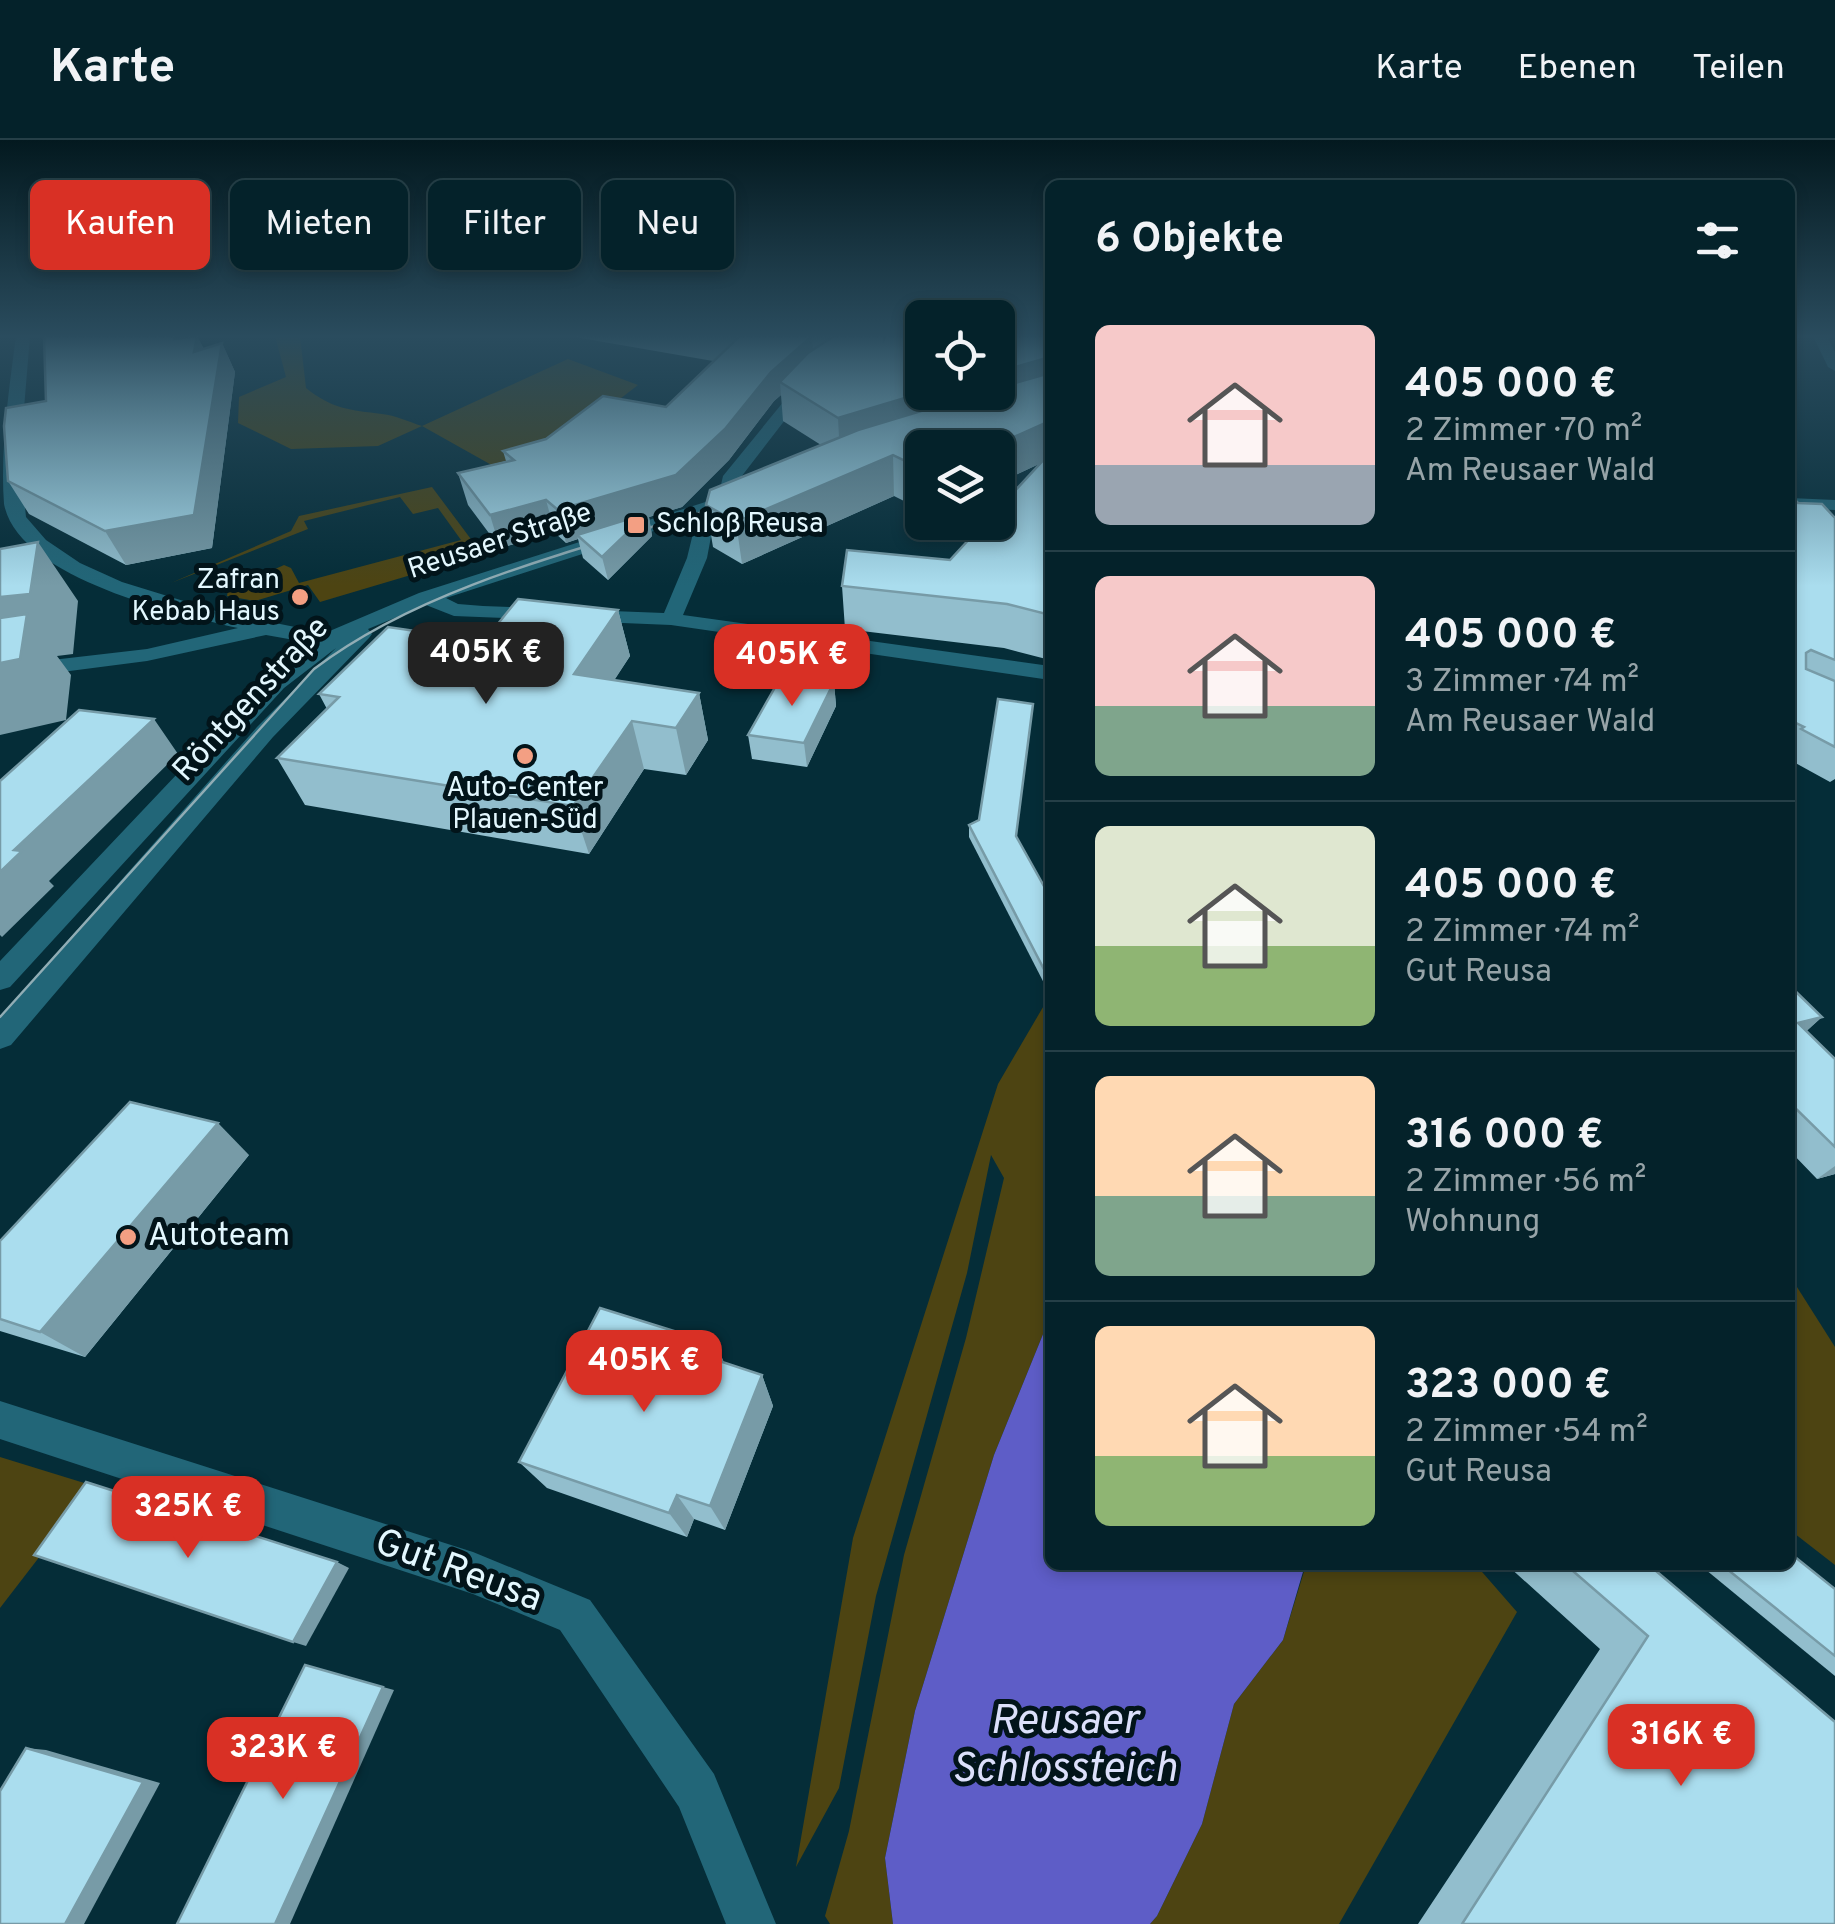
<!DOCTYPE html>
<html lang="de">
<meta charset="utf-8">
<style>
:root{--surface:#04222a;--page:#122f36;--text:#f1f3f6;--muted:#97a4a8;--line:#253f47;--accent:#d93025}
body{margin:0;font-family:Overpass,sans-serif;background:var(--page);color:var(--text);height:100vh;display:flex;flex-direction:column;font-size:38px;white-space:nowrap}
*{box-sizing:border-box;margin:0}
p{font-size:32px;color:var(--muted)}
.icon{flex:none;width:55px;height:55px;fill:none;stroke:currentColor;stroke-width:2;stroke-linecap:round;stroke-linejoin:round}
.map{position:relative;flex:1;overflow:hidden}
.panel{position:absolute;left:1045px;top:40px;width:750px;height:1390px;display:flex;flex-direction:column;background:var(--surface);border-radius:15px;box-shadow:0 5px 15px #0003,0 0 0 2px var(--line)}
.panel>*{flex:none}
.guide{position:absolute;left:30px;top:40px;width:865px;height:90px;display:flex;gap:20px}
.fabs{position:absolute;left:905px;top:160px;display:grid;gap:20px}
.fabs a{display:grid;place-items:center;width:110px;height:110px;border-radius:15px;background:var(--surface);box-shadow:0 5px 15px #0003,0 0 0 2px var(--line);font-size:50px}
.price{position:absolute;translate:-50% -85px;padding:0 22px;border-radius:20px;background:var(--accent);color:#fff;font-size:32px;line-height:65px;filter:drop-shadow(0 2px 5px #0008)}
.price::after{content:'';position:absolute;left:50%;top:60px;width:30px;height:22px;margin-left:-15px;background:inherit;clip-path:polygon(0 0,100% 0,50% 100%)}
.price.active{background:#222;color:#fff}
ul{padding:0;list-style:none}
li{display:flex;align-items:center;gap:30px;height:250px;padding:0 50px}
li+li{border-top:2px solid var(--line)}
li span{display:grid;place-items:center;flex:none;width:280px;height:200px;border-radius:15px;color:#555}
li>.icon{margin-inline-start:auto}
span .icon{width:120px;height:120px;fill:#fffc;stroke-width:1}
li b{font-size:42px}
h2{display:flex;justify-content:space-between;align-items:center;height:120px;padding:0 50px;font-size:42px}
.pill{padding:0 35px;border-radius:15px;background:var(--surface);box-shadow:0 5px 15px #0003,0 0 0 2px var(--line);font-size:35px;line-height:90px}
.pill.active{background:var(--accent);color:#fff}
header{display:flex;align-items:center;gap:60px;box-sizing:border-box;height:140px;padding:0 50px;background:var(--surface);border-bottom:2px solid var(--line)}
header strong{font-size:48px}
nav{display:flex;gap:55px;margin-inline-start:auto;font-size:35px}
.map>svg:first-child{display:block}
.green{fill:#4d4412}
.water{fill:#5e5dc7}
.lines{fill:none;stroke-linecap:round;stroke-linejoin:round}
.minor{fill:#226678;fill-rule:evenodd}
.tram{stroke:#91adb5;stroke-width:2.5}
.wall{fill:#92becd}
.shaded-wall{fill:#779ba7}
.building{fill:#ade;stroke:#779ba7;stroke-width:2.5}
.poi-dot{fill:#f39f83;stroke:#02141a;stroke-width:4}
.labels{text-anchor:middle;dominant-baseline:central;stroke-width:10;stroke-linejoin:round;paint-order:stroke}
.far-poi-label{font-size:28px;fill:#e3f7fe;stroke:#02141a;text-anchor:start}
.far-street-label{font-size:28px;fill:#e3f7fe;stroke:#02141a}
.street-label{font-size:32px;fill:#e3f7fe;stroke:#02141a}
.poi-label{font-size:32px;fill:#e3f7fe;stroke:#02141a;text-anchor:start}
.near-street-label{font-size:38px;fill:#e3f7fe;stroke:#02141a}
.near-water-label{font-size:42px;font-style:italic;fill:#dce0fb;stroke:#02141a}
</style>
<header>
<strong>Karte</strong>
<nav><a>Karte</a><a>Ebenen</a><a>Teilen</a></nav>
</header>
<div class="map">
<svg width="1835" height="1784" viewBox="0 0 1835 1784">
<rect width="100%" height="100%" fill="#052d38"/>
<g class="green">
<path d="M275,196H300L306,248C332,269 350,270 382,274C395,275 409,282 422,286L568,219L638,245L559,306L504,332L422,286L378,306L291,309L238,283L239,257L286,237Z"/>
<polygon points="432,347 485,418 462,424 458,421 320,462 308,445 255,461 227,456 228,450 284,425 291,428 299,443 461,400 438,368 413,374 400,357 304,381 308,389 171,443 291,391 299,376"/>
<polygon points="1046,862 1050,867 1050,1177 994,1315 915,1571 885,1718 893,1784 830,1784 825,1776 849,1691 904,1415 966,1198 1004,1038 991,1015 967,1133 876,1456 839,1648 796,1727 853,1398 998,944"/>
<polygon points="1790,1136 1835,1207 1835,1425 1790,1390"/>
<polygon points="0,1317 94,1346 0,1468"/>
<polygon points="1306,1425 1476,1425 1517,1472 1339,1784 1150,1784 1157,1776 1202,1684 1234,1564 1283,1500"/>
</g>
<polygon class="water" points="1050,1177 1050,1425 1305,1425 1283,1500 1234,1564 1202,1684 1157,1776 1150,1784 893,1784 885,1718 915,1571 994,1315"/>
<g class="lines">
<g class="minor">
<path d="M16,196H30L20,317L26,377L46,400L80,423L122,442L216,471L325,493L419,453L718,358L723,336L802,239H812V245L738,341L736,353L752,351V359L716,370L707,418L683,475L1050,526V540L671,485L454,476L426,465L368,489L372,494L369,498L273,597L11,905L0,909V877L257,587L336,508L284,548L10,847L0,850V821L268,538L311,503L266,495L147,521L0,540V526L147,509L238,488C176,474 18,438 4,364C0,311 9,249 16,196ZM697,377L687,418L664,473L483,466L458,464L446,458Z"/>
<polygon points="1813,196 1827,196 1835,212 1835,231 1828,227"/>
<polygon points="1790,358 1835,360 1835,370 1790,368"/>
<polygon points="0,1261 473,1412 590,1460 714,1634 776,1784 726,1784 679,1667 560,1490 473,1454 0,1299"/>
</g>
<path class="tram" d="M0,877L314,529C430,441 596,406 735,362"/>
</g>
<g class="wall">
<polygon points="197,196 204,209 222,203 235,232 212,408 126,425 29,374 8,341 46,261 181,198"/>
<polygon points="569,196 884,196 884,199 1050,196 1050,520 1004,508 845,489 842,446 950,420 1039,324 998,343 998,308 922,308 922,370 894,356 742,424 713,407 706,365 821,305 783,281 781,255 774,261 729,320 682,367 649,377 652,396 608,440 583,418 578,399 566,403 555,393 500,408 468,365 458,333 506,321 503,311 666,267 713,221"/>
<polygon points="1790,355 1798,363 1835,378 1835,639 1830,642 1790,620"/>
<polygon points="618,470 630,516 614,540 699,553 708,600 686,635 644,629 589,714 305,665 277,618 327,569 319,554 484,501"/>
<polygon points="834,542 836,566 807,627 752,619 748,595"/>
<polygon points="969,685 1017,697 1050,757 1050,848 1047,849 969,697"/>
<polygon points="1790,846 1822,877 1806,891 1835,919 1835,1034 1817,1039 1790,1011"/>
<polygon points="249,1015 85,1217 0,1191 0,1101"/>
<polygon points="716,1204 724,1223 762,1235 773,1266 725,1390 694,1379 687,1397 547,1348 519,1322"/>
<polygon points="1507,1425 1649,1425 1835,1784 1418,1784 1600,1509"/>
<polygon points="1700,1425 1790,1425 1835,1449 1835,1536"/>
</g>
<g class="shaded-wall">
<polygon points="197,196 211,225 194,212"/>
<polygon points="812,196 814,225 780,242 781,255 774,261 729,320 682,367 649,377 652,396 608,440 602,417 577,395 578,399 566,403 558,370 771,232"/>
<polygon points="222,203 235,232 212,408 126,425 105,391"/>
<polygon points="1050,217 1050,254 840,317 838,278 925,252 998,252 998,232"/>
<polygon points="1050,281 1050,319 998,343 998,308 989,308"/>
<polygon points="893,315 894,356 742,424 736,382"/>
<polygon points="546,360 555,393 500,408 490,375"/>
<polygon points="38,402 78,461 73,514 57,516 71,535 66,580 0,595 0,457"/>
<polygon points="618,470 630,516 588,581 574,534"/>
<polygon points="834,542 836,566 807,627 804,603"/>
<polygon points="699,553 708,600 686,635 676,588"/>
<polygon points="154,579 178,614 49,741 54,746 2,797 0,795 0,732 14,710"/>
<polygon points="632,581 644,629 589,714 573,666"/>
<polygon points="1822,877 1797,900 1798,883"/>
<polygon points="218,983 249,1015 85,1217 40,1192"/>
<polygon points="1835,1026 1835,1034 1817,1039"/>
<polygon points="716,1204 730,1236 710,1218"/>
<polygon points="762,1235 773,1266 725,1390 710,1366"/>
<polygon points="677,1355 694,1379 687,1397 669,1373"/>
<polygon points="337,1422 349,1428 306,1506 293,1502"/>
<polygon points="383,1547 394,1550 290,1784 275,1784"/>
<polygon points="26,1608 46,1610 160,1643 84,1784 65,1784"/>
</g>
<g class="building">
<polygon points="44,196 174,196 174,199 197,196 194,212 222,203 194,375 105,391 8,341 4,286 6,268 46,261"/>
<polygon points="731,196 812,196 771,232 725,289 676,335 558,370 546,360 490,375 458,333 514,320 503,311 546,299 603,256 666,267 739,197"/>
<polygon points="834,196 884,196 884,199 886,196 922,196 922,252 925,252 838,278 780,242 808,213"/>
<polygon points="998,196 1050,196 1050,217 998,232"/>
<polygon points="1050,233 1050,281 989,308 922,308 922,329 893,315 736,382 706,365 710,350 858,290 984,252 998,252 998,248"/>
<polygon points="1050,313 1050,475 1007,464 842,446 847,410 950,420 985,382 998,382 998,369"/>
<polygon points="1790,355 1798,363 1822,364 1835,378 1835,520 1811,510 1806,513 1806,529 1835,541 1835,607 1801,589 1804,587 1790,580 1793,578 1790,576"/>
<polygon points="648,373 602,417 577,395"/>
<polygon points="38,402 30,454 0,457 0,409"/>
<polygon points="518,459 618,470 574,534 699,553 676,588 632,581 573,666 277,618 339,557 319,554 388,487 484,501"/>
<polygon points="27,474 20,519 0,523 0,478"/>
<polygon points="782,535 834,542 804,603 748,595"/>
<polygon points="998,559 1033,564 1016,696 1050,757 1050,837 1048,837 969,685 979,680"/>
<polygon points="79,570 154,579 14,710 22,711 0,732 0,641"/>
<polygon points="1790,846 1822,877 1798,883 1835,919 1835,1007 1790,963"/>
<polygon points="130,962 218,983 40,1192 0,1179 0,1101"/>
<polygon points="600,1168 716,1204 710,1218 762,1235 710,1366 677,1355 669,1373 519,1322"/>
<polygon points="86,1342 337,1422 293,1502 34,1415"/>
<polygon points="1790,1413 1835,1449 1835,1516 1722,1425 1790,1425"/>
<polygon points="1566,1425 1649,1425 1835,1582 1835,1784 1462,1784 1648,1496"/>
<polygon points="305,1525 383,1547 275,1784 177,1784"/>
<polygon points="26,1608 143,1642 65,1784 0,1784 0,1651"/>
</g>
<linearGradient id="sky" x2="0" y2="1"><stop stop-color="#03191f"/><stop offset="0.44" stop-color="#2a4c5e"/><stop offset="1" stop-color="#2a4c5e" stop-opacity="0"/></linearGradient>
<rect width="1835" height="446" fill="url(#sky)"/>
<g class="poi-dot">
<rect x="626" y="375" width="20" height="20" rx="5"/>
<circle cx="300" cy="457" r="10"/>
<circle cx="525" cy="616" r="10"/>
<circle cx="128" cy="1097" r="10"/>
</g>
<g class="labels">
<g class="far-poi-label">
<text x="656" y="385">Schloß Reusa</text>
<text x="280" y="441" text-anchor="end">Zafran<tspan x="280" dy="32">Kebab Haus</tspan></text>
<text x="525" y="649" text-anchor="middle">Auto-Center<tspan x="525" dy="32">Plauen-Süd</tspan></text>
</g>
<g class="far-street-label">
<text transform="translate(500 402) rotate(-18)">Reusaer Straße</text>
</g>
<g class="street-label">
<text transform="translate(252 560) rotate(-47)">Röntgenstraße</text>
</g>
<g class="poi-label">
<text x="148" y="1097">Autoteam</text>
</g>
<g class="near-street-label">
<text transform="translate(458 1432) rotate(20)">Gut Reusa</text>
</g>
<g class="near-water-label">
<text x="1064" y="1582">Reusaer<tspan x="1064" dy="48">Schlossteich</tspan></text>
</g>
</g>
</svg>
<div class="fabs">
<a><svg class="icon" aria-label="locate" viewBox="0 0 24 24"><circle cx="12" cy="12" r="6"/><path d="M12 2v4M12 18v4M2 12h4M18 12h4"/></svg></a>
<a><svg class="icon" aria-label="layers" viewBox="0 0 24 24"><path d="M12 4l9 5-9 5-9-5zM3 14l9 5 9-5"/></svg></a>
</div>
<b class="price active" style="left:486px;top:567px">405K €</b>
<b class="price" style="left:792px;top:569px">405K €</b>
<b class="price" style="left:644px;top:1275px">405K €</b>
<b class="price" style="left:188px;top:1421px">325K €</b>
<b class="price" style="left:1681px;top:1649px">316K €</b>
<b class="price" style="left:283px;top:1662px">323K €</b>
<div class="guide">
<a class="pill active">Kaufen</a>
<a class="pill">Mieten</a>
<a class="pill">Filter</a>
<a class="pill">Neu</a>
</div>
<section class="panel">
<h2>6 Objekte<svg class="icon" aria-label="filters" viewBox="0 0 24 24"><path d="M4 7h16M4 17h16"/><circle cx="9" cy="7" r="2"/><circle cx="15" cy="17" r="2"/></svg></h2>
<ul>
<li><span style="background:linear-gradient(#f6c9c9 70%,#9aa5b1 0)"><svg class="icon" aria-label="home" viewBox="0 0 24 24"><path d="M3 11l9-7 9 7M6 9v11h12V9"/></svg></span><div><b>405 000 €</b><p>2 Zimmer · 70 m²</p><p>Am Reusaer Wald</p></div></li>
<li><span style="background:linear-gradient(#f6c9c9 65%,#7fa58c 0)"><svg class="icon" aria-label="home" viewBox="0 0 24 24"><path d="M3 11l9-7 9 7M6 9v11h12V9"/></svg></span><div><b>405 000 €</b><p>3 Zimmer · 74 m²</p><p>Am Reusaer Wald</p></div></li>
<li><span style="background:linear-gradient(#dfe7d0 60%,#8fb573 0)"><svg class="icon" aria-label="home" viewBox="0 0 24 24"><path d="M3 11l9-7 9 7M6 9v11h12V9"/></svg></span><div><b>405 000 €</b><p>2 Zimmer · 74 m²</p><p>Gut Reusa</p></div></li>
<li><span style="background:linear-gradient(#ffd9b3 60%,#7fa58c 0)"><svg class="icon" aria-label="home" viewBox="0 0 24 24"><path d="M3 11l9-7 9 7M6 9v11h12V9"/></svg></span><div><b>316 000 €</b><p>2 Zimmer · 56 m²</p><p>Wohnung</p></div></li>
<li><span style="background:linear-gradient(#ffd9b3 65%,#8fb573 0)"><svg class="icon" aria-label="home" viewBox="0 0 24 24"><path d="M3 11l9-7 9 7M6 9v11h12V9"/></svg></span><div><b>323 000 €</b><p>2 Zimmer · 54 m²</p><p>Gut Reusa</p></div></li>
</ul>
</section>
</div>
